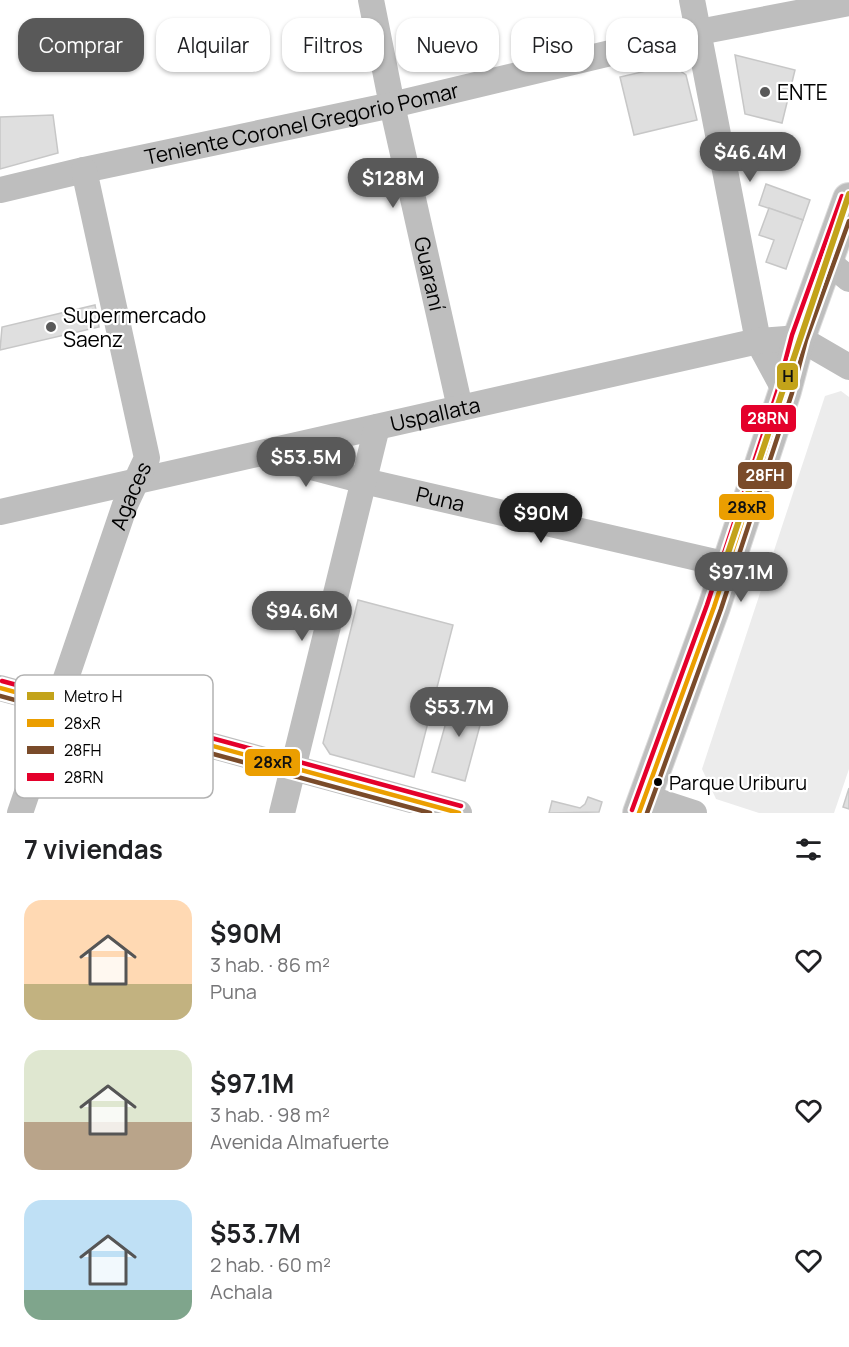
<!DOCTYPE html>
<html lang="es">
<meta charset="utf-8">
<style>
:root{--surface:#fff;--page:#f6f6f6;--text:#202124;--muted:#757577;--accent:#595959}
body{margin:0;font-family:Manrope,sans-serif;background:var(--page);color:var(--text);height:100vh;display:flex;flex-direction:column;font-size:22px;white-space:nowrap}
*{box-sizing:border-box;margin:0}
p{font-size:20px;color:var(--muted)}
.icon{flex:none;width:33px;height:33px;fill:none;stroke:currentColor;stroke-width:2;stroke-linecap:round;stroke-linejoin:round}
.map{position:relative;height:813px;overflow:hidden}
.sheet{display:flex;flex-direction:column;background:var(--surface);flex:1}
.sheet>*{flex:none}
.guide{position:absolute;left:18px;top:18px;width:813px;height:54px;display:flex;gap:12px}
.price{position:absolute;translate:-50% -51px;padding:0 14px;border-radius:21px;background:var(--accent);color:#fff;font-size:20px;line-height:39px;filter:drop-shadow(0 2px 3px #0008)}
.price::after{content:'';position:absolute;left:50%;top:36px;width:18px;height:14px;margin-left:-9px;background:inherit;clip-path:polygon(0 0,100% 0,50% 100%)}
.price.current{background:#222;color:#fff}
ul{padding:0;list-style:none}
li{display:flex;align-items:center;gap:18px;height:150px;padding:0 24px}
li span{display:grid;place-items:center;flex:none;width:168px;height:120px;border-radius:18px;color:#555}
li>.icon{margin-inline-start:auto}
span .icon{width:72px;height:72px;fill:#fffc;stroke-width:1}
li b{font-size:26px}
h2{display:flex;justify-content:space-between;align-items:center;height:72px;padding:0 24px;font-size:26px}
.chip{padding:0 21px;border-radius:18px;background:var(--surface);box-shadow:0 2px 4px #0004;font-size:21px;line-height:54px}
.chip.current{background:var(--accent);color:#fff}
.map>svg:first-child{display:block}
.green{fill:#ececec}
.building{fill:#dfdfdf;stroke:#c7c7c7;stroke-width:1.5}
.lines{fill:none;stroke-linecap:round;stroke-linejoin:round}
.major-casing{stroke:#dbdbdb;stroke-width:34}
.minor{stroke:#bebebe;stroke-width:26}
.major{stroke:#bebebe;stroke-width:32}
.bus-1-casing{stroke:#fff;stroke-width:9}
.bus-2-casing{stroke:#fff;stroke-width:9}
.bus-3-casing{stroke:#fff;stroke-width:9}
.bus-1{stroke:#eb9e00;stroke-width:4.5}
.bus-2{stroke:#7a4b2a;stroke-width:4.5}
.bus-3{stroke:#e4002b;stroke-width:4.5}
.metro-1-casing{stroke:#fff;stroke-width:10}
.metro-1{stroke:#c3a31a;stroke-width:6}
.poi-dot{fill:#595959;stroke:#fff;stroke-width:2}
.bus-dot{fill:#000;stroke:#fff;stroke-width:2}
.labels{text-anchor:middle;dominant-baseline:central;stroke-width:4.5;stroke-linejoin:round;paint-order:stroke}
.bus-label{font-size:20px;fill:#000;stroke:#fff;text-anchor:start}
.poi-label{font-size:21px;fill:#000;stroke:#fff;text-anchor:start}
.street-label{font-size:21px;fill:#000;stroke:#fff}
.key{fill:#fff;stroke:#b2b2b2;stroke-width:1.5}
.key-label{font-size:16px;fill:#000}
.line-badge{stroke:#fff;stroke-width:2}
.badge-label{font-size:16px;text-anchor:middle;font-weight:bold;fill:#fff}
.pale-badge-label{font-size:16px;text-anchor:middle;font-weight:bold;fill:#111}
</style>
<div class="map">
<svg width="849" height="813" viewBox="0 0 849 813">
<rect width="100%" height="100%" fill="#fff"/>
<g class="green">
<polygon points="841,391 849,397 849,769 834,813 759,813 716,799 702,769 825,396"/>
<path d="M346,446H353C358,454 358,459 352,466L324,459L322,456Z"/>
</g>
<g class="building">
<polygon points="735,55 795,70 782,123 745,114"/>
<polygon points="672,65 686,75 697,120 634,135 620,77"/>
<polygon points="53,115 58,153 0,169 0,117"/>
<polygon points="766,184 810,200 803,220 759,205"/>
<polygon points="769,208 803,220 786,269 766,262 774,240 759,235"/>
<polygon points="95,305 99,327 0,350 2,327"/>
<polygon points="358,600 453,625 414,777 330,754 323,743"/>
<polygon points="454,694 486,703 465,781 432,772"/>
<polygon points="849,788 849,809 843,807"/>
<polygon points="588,797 602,802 599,812 549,813 552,801 580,808 585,804"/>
</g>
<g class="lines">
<defs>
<polyline id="major" points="639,813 714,607 785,391 799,338 849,199"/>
</defs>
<use href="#major" class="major-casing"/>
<g class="minor">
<path id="s1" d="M371,0L392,105L460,408"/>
<polyline points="692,0 758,341 785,391"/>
<path id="s2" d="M0,190L84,170L392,105L699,32L849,3"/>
<polyline points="827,261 849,279"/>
<path id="s3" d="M262,454L364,481L728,565"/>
<path id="s4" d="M0,512L758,341L799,338L849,367"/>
<polyline points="0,688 459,813"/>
<polyline points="645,797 694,813"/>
<path id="s5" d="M20,813L125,505L147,458L84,170"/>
<polyline points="282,813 377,427"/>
</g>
<use href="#major" class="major"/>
<defs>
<g id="bus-1">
<polyline points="0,688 459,813"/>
<polyline points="639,813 714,607 785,391 799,338 849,199"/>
</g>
<g id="bus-2">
<polyline points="0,696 430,813"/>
<polyline points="647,813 721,609 792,393 806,340 849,221"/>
</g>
<g id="bus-3">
<polyline points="2,681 461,806"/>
<polyline points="632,810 707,605 778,389 792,335 842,196"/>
</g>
</defs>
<use href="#bus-1" class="bus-1-casing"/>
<use href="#bus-2" class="bus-2-casing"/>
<use href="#bus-3" class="bus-3-casing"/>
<use href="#bus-1" class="bus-1"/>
<use href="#bus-2" class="bus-2"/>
<use href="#bus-3" class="bus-3"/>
<defs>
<polyline id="metro-1" points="726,559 849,194"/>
</defs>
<use href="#metro-1" class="metro-1-casing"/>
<use href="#metro-1" class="metro-1"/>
</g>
<g class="poi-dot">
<circle cx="765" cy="92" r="6"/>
<circle cx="51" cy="327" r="6"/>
</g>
<circle class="bus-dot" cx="658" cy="782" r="5"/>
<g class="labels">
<g class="bus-label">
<text x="669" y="782">Parque Uriburu</text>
</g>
<g class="poi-label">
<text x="777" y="92">ENTE</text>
<text x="63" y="315">Supermercado<tspan x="63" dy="24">Saenz</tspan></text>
</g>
<g class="street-label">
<text stroke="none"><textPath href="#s2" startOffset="309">Teniente Coronel Gregorio Pomar</textPath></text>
<text stroke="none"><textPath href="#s1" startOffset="280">Guaraní</textPath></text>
<text stroke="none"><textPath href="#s4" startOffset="446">Uspallata</textPath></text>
<text stroke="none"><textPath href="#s5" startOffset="336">Agaces</textPath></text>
<text stroke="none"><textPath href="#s3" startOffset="184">Puna</textPath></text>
</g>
</g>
<rect x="15" y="675" width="198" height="123" rx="9" class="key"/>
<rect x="27" y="692" width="27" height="8" fill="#c3a31a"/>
<rect x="27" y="719" width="27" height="8" fill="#eb9e00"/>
<rect x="27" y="746" width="27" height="8" fill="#7a4b2a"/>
<rect x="27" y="773" width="27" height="8" fill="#e4002b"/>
<g class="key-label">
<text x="64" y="702">Metro H</text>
<text x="64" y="729">28xR</text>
<text x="64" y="756">28FH</text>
<text x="64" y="783">28RN</text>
</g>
<g class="line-badge">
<rect x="776" y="362" width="23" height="29" rx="6" fill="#c3a31a"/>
<rect x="740" y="404" width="57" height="29" rx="6" fill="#e4002b"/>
<rect x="737" y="461" width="56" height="29" rx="6" fill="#7a4b2a"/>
<rect x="718" y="493" width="57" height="28" rx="6" fill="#eb9e00"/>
<rect x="244" y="748" width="57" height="29" rx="6" fill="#eb9e00"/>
</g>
<g class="badge-label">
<text x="768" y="424">28RN</text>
<text x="765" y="481">28FH</text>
</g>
<g class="pale-badge-label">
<text x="788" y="382">H</text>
<text x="747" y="513">28xR</text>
<text x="273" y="768">28xR</text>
</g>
</svg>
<b class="price" style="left:750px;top:183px">$46.4M</b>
<b class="price" style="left:393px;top:209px">$128M</b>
<b class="price" style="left:306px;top:488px">$53.5M</b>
<b class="price current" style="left:541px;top:544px">$90M</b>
<b class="price" style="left:741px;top:603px">$97.1M</b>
<b class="price" style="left:302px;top:642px">$94.6M</b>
<b class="price" style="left:459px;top:738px">$53.7M</b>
<div class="guide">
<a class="chip current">Comprar</a>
<a class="chip">Alquilar</a>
<a class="chip">Filtros</a>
<a class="chip">Nuevo</a>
<a class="chip">Piso</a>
<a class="chip">Casa</a>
</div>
</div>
<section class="sheet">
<h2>7 viviendas<svg class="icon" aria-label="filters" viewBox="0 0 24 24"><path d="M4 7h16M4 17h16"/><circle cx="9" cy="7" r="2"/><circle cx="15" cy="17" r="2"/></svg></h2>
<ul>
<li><span style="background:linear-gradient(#ffd9b3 70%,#c2b280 0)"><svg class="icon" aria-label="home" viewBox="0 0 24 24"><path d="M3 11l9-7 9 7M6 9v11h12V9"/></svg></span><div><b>$90M</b><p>3 hab. · 86 m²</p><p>Puna</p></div><svg class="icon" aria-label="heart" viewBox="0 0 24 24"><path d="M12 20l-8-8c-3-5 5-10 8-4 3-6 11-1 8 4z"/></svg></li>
<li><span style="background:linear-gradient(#dfe7d0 60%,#b9a48a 0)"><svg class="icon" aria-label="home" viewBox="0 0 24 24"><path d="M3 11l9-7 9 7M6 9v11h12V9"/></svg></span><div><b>$97.1M</b><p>3 hab. · 98 m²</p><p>Avenida Almafuerte</p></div><svg class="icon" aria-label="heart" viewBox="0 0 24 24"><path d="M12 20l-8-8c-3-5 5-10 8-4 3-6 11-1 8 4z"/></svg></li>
<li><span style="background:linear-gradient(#bfe0f5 75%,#7fa58c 0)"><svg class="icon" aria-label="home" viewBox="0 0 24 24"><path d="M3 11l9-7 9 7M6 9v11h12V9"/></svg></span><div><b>$53.7M</b><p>2 hab. · 60 m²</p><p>Achala</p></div><svg class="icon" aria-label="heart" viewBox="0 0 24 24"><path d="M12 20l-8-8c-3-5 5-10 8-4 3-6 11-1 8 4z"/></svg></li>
</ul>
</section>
